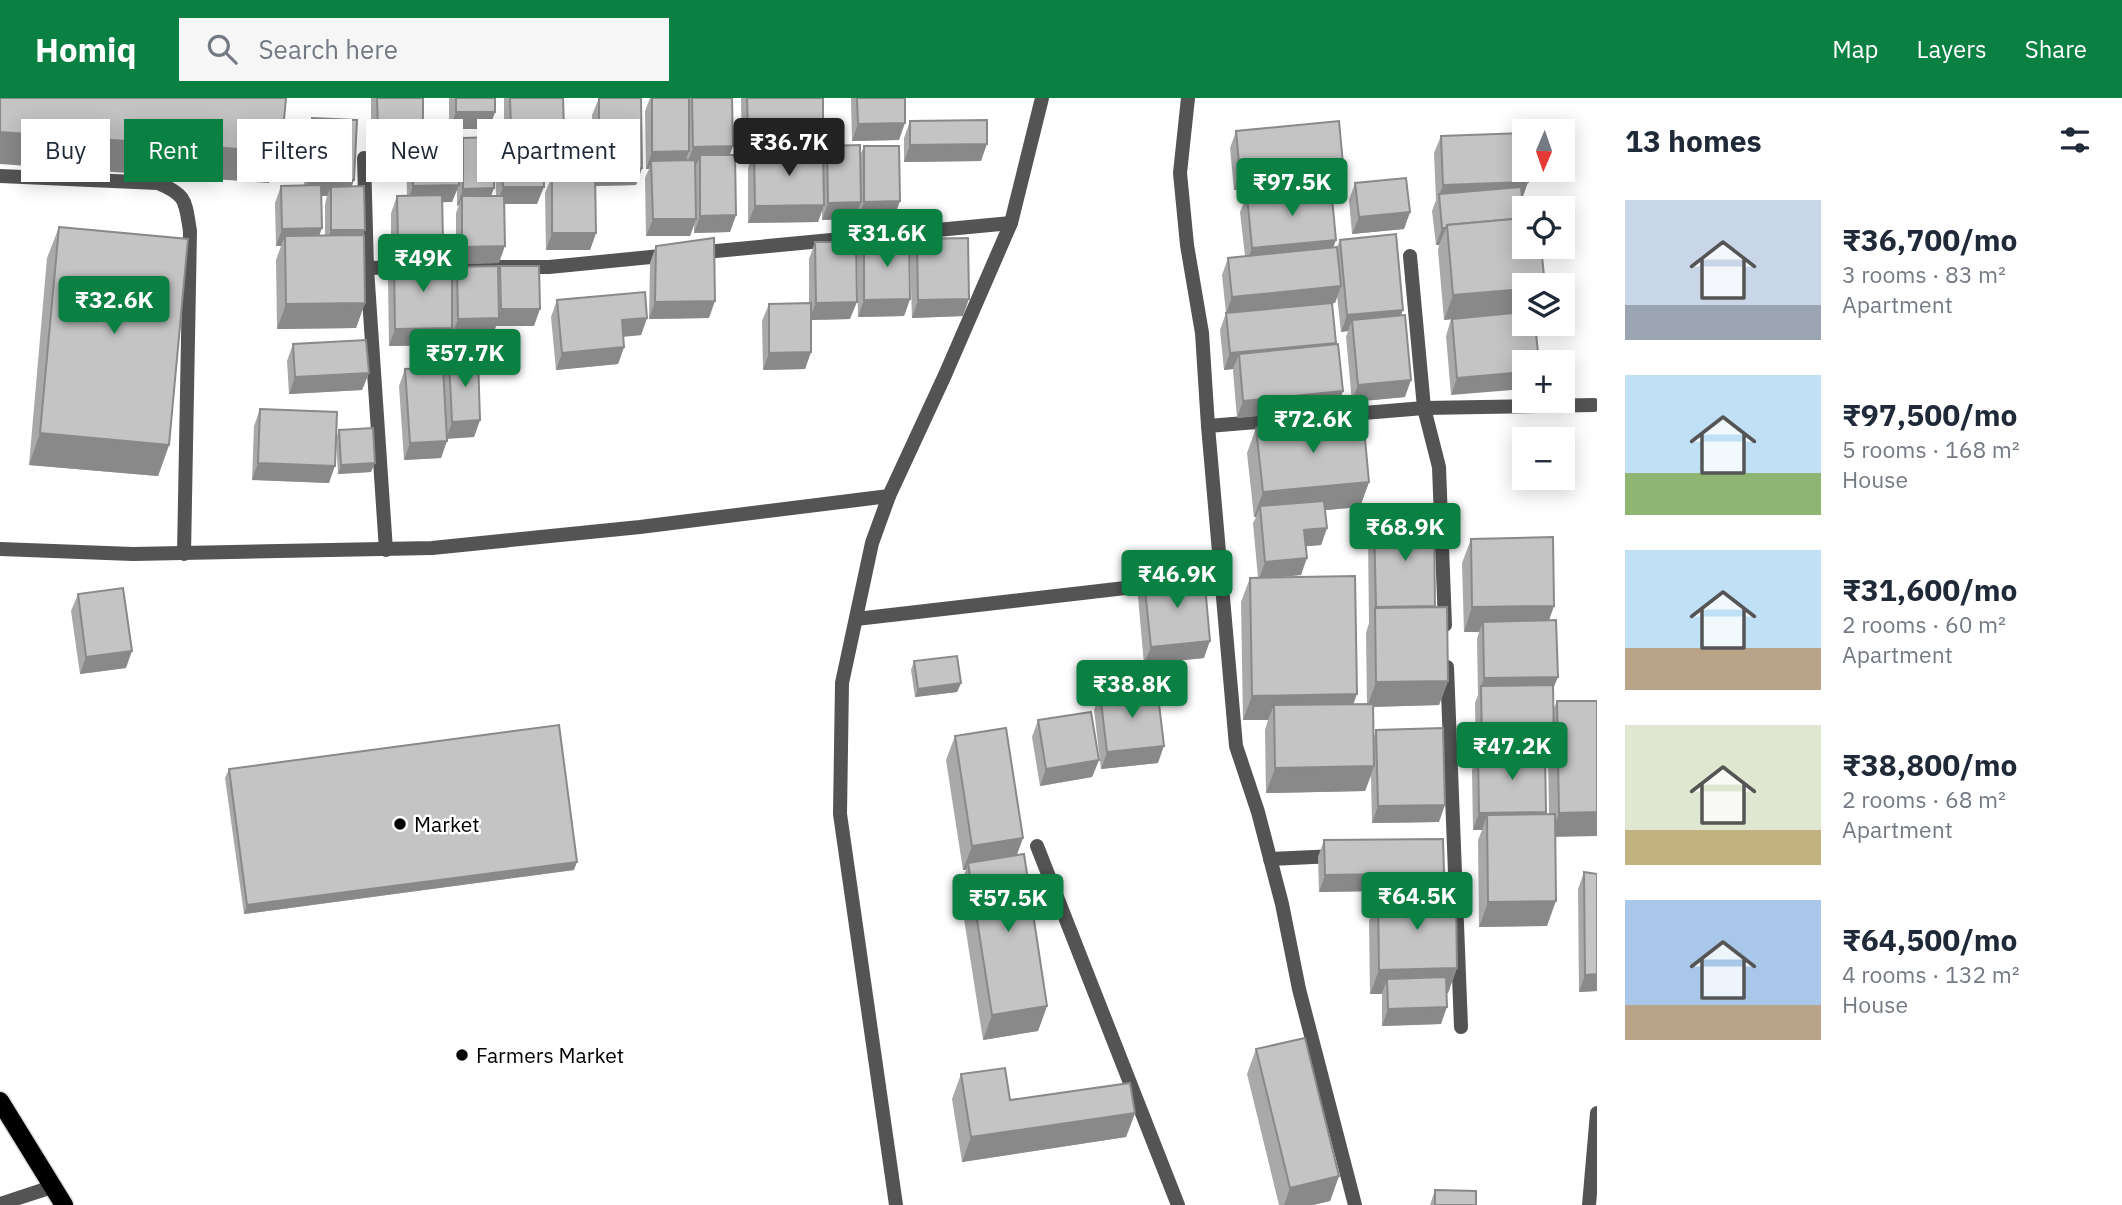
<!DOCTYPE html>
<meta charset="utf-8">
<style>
:root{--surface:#fff;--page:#f6f6f7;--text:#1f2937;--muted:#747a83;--accent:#0b8043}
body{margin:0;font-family:"IBM Plex Sans",sans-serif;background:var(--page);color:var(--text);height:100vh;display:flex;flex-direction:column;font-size:26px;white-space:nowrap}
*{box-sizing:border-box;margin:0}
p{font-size:23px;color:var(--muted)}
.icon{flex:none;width:38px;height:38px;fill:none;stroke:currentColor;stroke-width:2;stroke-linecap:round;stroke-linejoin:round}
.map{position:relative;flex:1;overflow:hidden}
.drawer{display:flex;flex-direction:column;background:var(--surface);width:525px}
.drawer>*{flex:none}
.banner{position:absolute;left:21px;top:21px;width:665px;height:63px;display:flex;gap:14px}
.needle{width:46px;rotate:182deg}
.buttons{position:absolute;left:1512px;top:21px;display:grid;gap:14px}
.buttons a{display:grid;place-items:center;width:63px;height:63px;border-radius:0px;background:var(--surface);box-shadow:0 4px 18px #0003;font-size:35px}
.price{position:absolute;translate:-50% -60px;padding:0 16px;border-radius:7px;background:var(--accent);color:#fff;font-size:23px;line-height:46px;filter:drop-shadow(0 2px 4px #0008)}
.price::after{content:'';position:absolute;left:50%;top:42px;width:21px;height:16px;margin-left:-10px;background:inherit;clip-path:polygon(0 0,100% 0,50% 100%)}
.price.current{background:#222;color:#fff}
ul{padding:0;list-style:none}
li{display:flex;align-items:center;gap:21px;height:175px;padding:0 28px}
li span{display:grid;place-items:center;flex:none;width:196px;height:140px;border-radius:0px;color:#555}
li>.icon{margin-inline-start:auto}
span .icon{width:84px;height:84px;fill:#fffc;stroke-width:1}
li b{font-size:30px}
h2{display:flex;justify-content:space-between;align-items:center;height:84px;padding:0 28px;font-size:30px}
.chip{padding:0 24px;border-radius:0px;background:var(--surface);box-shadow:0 4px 18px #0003;font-size:24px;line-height:63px}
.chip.current{background:var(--accent);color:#fff}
header{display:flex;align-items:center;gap:42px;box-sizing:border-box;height:98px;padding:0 35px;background:var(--accent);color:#fff}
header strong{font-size:33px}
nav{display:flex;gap:38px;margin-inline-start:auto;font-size:24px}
.search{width:490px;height:63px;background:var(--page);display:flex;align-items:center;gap:18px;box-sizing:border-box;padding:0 24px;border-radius:0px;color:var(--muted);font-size:26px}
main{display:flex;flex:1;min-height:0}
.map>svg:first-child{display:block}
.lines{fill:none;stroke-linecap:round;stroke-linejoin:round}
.primary-casing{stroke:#dbdbdb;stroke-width:21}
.service{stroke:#545454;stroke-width:14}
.minor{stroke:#545454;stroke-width:14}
.primary{stroke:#000;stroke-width:18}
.wall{fill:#a9a9a9;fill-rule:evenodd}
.shaded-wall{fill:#898989}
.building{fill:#c4c4c4;stroke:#898989;stroke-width:2}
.poi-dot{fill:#000;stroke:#fff;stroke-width:2.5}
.labels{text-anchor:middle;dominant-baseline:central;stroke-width:5;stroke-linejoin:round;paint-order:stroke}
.poi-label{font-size:21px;fill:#000;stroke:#fff;text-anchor:start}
</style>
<header>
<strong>Homiq</strong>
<div class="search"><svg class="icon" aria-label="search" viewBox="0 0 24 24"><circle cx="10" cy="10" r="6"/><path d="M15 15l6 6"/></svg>Search here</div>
<nav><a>Map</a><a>Layers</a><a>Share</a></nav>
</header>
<main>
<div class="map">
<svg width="1597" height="1107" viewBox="0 0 1597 1107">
<rect width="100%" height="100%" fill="#fff"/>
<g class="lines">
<defs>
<polyline id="primary" points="0,1003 64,1107"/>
</defs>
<use href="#primary" class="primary-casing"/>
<path class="service" d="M0,78L158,85C187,97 185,103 190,133L184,456"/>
<g class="minor">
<polyline points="1188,0 1180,75 1187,147 1202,235 1208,328 1236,648 1258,714 1282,806 1299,891 1355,1107"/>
<polyline points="364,60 367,170 386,452"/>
<polyline points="695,155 1011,125"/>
<polyline points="1410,158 1424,310 1594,307"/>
<polyline points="433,169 549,169 671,157"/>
<polyline points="367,170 410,169"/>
<polyline points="1208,328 1424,310 1439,369 1445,527"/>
<polyline points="0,451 133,456 432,450 640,429 889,398"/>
<polyline points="856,521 1160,486"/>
<polyline points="1447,569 1461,929"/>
<polyline points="1037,748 1178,1107"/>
<polyline points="1270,761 1335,758"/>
<polyline points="0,1106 52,1089"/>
<polyline points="896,1107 840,716 842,585 872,445 889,398 945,277 1011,125 1042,0"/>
<polyline points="1589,1107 1597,1015"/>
</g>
<use href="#primary" class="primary"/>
</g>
<g class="wall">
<polygon points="371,0 423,0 423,29 419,41 458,54 463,40 491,98 496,98 495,60 502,43 504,43 504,0 563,0 564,31 557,48 543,48 537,106 504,106 499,165 456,166 456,115 459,107 457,108 457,91 452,104 442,104 443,143 437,160 391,160 391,115 397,98 407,98 406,58 411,46 371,47"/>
<polygon points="449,0 495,0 495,14 489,31 449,31"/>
<polygon points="599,0 642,70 636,87 595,88 596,135 590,152 546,152 545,95 552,78 593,78 592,17"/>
<polygon points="650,0 732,0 730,57 736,117 730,134 694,135 694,127 690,138 646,138 645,80 649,71 646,71 645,13"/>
<polygon points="741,0 823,0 823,34 817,51 742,52"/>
<polygon points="851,0 905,0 899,42 852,43"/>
<path d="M312,20L352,88L363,137L365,205L356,230L277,231L276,162L281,148H276L275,105L281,88L304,87L306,37ZM321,98H327L325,106V137H319Z"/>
<polygon points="910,23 981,63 904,64 904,40"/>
<polygon points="1236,33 1337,83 1234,92 1230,50"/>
<polygon points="1441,38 1528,84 1522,101 1524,120 1451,297 1446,238 1451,221 1444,222 1438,152 1439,147 1436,147 1432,113 1436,102 1434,55"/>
<polygon points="827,48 860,58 864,48 894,120 858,121 858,113 855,121 822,122 822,113 818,124 748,125 748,70 754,53 823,58"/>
<polygon points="1355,85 1410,114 1404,131 1352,136 1349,102"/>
<polygon points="1247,97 1333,149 1337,149 1340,142 1401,218 1405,299 1352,304 1346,239 1348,233 1341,234 1337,198 1335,205 1332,205 1335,247 1337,310 1237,320 1233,273 1233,271 1224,272 1220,232 1226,215 1222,177 1228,160 1245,158 1240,114"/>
<polygon points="59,129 169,347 158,378 29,367 47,160"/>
<polygon points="864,141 910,201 904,218 858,219 857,158"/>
<polygon points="917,141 963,218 912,220 910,158"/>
<polygon points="815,144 850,221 811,222 811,254 805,271 763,272 762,223 769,206 809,205 809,161"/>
<polygon points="656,148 709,220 649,221 650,165"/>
<polygon points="394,163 452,184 457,169 498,173 500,168 534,228 496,228 493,237 452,238 451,233 446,247 389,248 388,180"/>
<polygon points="557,202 647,220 641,237 623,239 624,249 618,266 556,272 551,219"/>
<polygon points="293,246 369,275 362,292 289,296 287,263"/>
<polygon points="449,261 480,322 474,339 447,340 441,360 404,362 399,288 405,271 443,277"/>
<polygon points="260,311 336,340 339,332 371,374 338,376 336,342 329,385 252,382 254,328"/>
<polygon points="1256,330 1369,384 1360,409 1325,412 1327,430 1321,447 1306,448 1301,477 1277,479 1353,606 1367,606 1366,535 1369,525 1368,439 1374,422 1435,509 1448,583 1439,607 1373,609 1374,639 1376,632 1439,724 1372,725 1371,678 1365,693 1266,695 1265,632 1268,622 1243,622 1241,504 1250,480 1258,480 1253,425 1256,419 1254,419 1247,355"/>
<path d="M1471,441L1554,508L1549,522L1553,612L1557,603H1597L1555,739L1547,828L1479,829L1478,742L1482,732H1473L1472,672L1476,661L1475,605L1478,597L1477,541L1479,534H1464L1462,465ZM1545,663H1548L1549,716H1545Z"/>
<polygon points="1144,482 1204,560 1144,566 1138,499"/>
<polygon points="78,496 126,570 80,576 71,513"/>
<polygon points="914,563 961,585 957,594 915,599 911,572"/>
<polygon points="1100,595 1158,665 1101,671 1094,612"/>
<polygon points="1038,622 1099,662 1092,679 1040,688 1032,639"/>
<polygon points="955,638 1023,740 1016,757 1047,908 1038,933 983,942 959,789 966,772 963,772 946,662"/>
<polygon points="229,671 574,772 244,816 225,680"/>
<polygon points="1324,742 1438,792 1319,794 1318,759"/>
<polygon points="1584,774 1597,776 1597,893 1579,894 1578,791"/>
<polygon points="1378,798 1457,870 1448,895 1446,895 1441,926 1382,928 1382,896 1370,896 1369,823"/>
<polygon points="1256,951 1339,1078 1330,1103 1313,1107 1279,1107 1247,976"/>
<polygon points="961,976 1010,1002 1135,1015 1126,1039 962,1064 952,1001"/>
<polygon points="1435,1092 1476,1107 1430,1107"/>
</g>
<g class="shaded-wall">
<polygon points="456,14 495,14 489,31 449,31"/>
<polygon points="905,25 899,42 852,43 858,26"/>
<polygon points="423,29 417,46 413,41 411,46 371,47 378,30"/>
<polygon points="511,31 564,31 557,48 505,48"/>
<polygon points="0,34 281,54 269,85 0,66"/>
<polygon points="823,34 817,51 742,52 748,35"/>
<polygon points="987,46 981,63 904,64 910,47"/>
<polygon points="733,48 727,65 700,57 697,66 687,66 693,49"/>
<polygon points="689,53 683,70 651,63 649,71 646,71 652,54"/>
<polygon points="1343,66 1337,83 1234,92 1240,75"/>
<polygon points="642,70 636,87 593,88 599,71"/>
<polygon points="309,81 354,82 348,99 331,89 327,98 303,98"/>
<polygon points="1528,84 1522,101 1439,98 1443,87"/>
<polygon points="459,87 452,104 407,105 413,88"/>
<polygon points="503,89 544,89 537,106 497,106"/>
<polygon points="494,90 488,107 462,98 459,107 457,108 463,91"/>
<polygon points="900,103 894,120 858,121 864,104"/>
<polygon points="861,104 855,121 822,122 828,105"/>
<polygon points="824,107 818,124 748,125 755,108"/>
<polygon points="1410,114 1404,131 1352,136 1359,119"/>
<polygon points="736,117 730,134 694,135 700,118"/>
<polygon points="653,121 696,121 690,138 646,138"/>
<polygon points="322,130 316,147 285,138 281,148 276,148 282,131"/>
<polygon points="1442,130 1446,130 1439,147 1436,147"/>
<polygon points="331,132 365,132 359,149 325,149"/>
<polygon points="552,135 596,135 590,152 546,152"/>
<polygon points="1336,142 1330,159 1246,167 1252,150"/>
<polygon points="398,143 443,143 437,160 391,160"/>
<polygon points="505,148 499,165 456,166 462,149"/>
<polygon points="1341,188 1335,205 1226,216 1232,199"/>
<polygon points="1524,191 1524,214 1444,222 1453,197"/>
<polygon points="910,201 904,218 858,219 864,202"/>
<polygon points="969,201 963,218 912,220 918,202"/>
<polygon points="715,203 709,220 649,221 655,204"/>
<polygon points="857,204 850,221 809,222 816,205"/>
<polygon points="365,205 356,230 277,231 286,206"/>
<polygon points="501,211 540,211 534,228 496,228 493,237 452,238 458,221 498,220"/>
<polygon points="1403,212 1397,229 1352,222 1348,233 1341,234 1347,217"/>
<polygon points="647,220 641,237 616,239 622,222"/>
<polygon points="452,230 446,247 389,248 395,231"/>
<polygon points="1336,245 1330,262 1239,256 1233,271 1224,272 1230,255"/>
<polygon points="624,249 618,266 556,272 562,255"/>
<polygon points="811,254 805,271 763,272 769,255"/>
<polygon points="1524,274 1524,291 1451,297 1457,280"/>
<polygon points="369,275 362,292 289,296 295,279"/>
<polygon points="1411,282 1405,299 1352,304 1358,287"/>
<polygon points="1343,293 1337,310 1237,320 1243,303"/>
<polygon points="480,322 474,339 446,341 452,324"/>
<polygon points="40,335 169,347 158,378 29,367"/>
<polygon points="447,343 441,360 404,362 410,345"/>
<polygon points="258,365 335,368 329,385 252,382"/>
<polygon points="375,365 371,374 338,376 341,367"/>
<polygon points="1369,384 1360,409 1261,418 1260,408 1256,419 1254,419 1263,394"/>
<polygon points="1327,430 1321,447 1298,449 1304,432"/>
<polygon points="1307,460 1301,477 1259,481 1265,464"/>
<polygon points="1554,508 1545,533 1483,524 1479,534 1464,534 1472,509"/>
<polygon points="1210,543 1204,560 1144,566 1151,549"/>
<polygon points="132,553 126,570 80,576 86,559"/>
<polygon points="1558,579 1551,596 1481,588 1478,597 1484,580"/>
<polygon points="1448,583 1439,607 1367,609 1376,584"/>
<polygon points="961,585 957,594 915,599 918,591"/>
<polygon points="1357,596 1348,621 1274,607 1268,622 1243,622 1252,598"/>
<polygon points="1554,646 1548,663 1478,664 1478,658 1482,647"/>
<polygon points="1164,648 1158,665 1101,671 1107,654"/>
<polygon points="1099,662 1092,679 1040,688 1046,671"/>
<polygon points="1374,668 1365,693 1266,695 1275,670"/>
<polygon points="1445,707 1439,724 1372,725 1378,708"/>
<polygon points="1546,714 1540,731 1487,717 1482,732 1473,732 1479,715"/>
<polygon points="1597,714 1597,738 1550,739 1559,715"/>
<polygon points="1023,740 1014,765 968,765 966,772 963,772 972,748"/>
<polygon points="577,764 574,772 244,816 247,807"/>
<polygon points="1444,775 1438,792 1319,794 1325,777"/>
<polygon points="1556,803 1547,828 1479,829 1488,804"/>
<polygon points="1457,870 1448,895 1387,896 1387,881 1382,896 1370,896 1379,872"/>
<polygon points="1597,876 1597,893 1579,894 1585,877"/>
<polygon points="1047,908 1038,933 983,942 992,917"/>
<polygon points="1447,909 1441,926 1382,928 1388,911"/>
<polygon points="1135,1015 1126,1039 962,1064 971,1039"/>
<polygon points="1339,1078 1330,1103 1313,1107 1284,1107 1290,1090"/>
</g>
<g class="building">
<polygon points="0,0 286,0 281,54 0,34"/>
<polygon points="377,0 423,0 423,29 378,30"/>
<rect x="456" y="0" width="39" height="14"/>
<polygon points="510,0 563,0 564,31 511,31"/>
<polygon points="599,0 641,0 642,70 599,71"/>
<polygon points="652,0 689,0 689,53 652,54"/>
<polygon points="692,0 732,0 733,48 693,49"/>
<polygon points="747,0 823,0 823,34 748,35"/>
<polygon points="857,0 905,0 905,25 858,26"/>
<polygon points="312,20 357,22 354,82 309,81"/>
<polygon points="987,22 987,46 910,47 910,23"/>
<polygon points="1339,23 1343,66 1240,75 1236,33"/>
<polygon points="1524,35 1524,72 1527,72 1528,84 1443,87 1441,38"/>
<polygon points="494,39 494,90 463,91 463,40"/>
<polygon points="413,41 457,41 459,87 413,88"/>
<polygon points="502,43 543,43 544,89 503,89"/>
<polygon points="860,47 861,104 828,105 827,48"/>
<polygon points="864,48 899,48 900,103 864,104"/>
<polygon points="823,52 824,107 755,108 754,53"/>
<polygon points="700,57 735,57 736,117 700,118"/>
<polygon points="695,62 696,121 653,121 651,63"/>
<polygon points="552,78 595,78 596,135 552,135"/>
<polygon points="1406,80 1410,114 1359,119 1355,85"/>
<polygon points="321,87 322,130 282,131 281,88"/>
<polygon points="364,88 365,132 331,132 331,89"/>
<polygon points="1331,89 1336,142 1252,150 1247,97"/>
<polygon points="1521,89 1524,120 1447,127 1446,130 1442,130 1439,96"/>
<polygon points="442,97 443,143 398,143 397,98"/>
<polygon points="462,98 504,98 505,148 462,149"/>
<polygon points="1524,120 1524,149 1541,149 1545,187 1524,187 1524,191 1453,197 1447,127"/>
<polygon points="59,129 188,141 169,347 40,335"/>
<polygon points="1396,136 1403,212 1347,217 1340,142"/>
<polygon points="364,137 365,205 286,206 285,138"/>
<polygon points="714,140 715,203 655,204 656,148"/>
<polygon points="909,140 910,201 864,202 864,141"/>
<polygon points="968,140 969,201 918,202 917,141"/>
<polygon points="815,144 856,144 857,204 816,205"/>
<polygon points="1337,149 1341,188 1232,199 1228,160"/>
<polygon points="452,162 452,230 395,231 394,163"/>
<polygon points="498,168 499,220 458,221 457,169"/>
<polygon points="500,168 539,168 540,211 501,211"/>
<polygon points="645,194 647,220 622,222 624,249 562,255 557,202"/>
<polygon points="811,205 811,254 769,255 769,206"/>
<polygon points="1332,205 1336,245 1230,255 1226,215"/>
<polygon points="1524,214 1524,226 1535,226 1539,264 1524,264 1524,274 1457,280 1452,221"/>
<polygon points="1405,217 1411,282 1358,287 1352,222"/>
<polygon points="366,242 369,275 295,279 293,246"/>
<polygon points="1338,246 1343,293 1243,303 1239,256"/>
<polygon points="478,259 480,322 452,324 449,261"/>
<polygon points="443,269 447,343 410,345 405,271"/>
<polygon points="260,311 337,314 335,368 258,365"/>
<polygon points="1363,320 1369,384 1263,394 1256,330"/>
<polygon points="373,330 375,365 341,367 339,332"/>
<polygon points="1324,403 1327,430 1304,432 1307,460 1265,464 1260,408"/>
<polygon points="1434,421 1435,508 1376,509 1374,422"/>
<polygon points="1553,439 1554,508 1472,509 1471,441"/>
<polygon points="1204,476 1210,543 1151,549 1144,482"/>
<polygon points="1355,478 1357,596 1252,598 1250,480"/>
<polygon points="123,490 132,553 86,559 78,496"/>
<polygon points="1447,509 1448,583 1376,584 1375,510"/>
<polygon points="1556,522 1558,579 1484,580 1483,524"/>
<polygon points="957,558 961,585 918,591 914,563"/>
<polygon points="1553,587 1554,646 1482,647 1481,588"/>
<polygon points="1157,589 1164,648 1107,654 1100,595"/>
<polygon points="1557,603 1597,603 1597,714 1559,715"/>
<polygon points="1373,606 1374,668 1275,670 1274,607"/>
<polygon points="1091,614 1099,662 1046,671 1038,622"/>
<polygon points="559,627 577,764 247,807 229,671"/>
<polygon points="1006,630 1023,740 972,748 955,638"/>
<polygon points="1443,630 1445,707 1378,708 1376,632"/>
<polygon points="1545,653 1546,714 1479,715 1478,655"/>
<polygon points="1555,716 1556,803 1488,804 1487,717"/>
<polygon points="1443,741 1444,775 1325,777 1324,742"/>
<polygon points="1024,756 1047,908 992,917 968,765"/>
<polygon points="1584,774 1597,776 1597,876 1585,877"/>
<polygon points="1456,797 1457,870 1379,872 1378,798"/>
<polygon points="1446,879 1447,909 1388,911 1387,881"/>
<polygon points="1305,940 1339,1078 1290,1090 1256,951"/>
<polygon points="1005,970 1010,1002 1130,985 1135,1015 971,1039 961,976"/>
<polygon points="1435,1092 1476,1093 1476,1107 1435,1107"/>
</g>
<g class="poi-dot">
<circle cx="400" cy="726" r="7"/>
<circle cx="462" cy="957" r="7"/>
</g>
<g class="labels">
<g class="poi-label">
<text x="414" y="726">Market</text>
<text x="476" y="957">Farmers Market</text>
</g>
</g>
</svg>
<div class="buttons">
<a><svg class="needle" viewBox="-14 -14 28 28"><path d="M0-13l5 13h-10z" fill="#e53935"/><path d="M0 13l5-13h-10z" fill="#747a83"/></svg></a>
<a><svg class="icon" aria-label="locate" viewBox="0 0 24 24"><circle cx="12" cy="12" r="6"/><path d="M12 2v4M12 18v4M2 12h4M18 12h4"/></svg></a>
<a><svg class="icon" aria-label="layers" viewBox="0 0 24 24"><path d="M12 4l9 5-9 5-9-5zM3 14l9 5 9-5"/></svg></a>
<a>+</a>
<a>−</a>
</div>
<b class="price current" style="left:789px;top:80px">₹36.7K</b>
<b class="price" style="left:1292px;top:120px">₹97.5K</b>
<b class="price" style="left:887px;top:171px">₹31.6K</b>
<b class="price" style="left:423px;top:196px">₹49K</b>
<b class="price" style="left:114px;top:238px">₹32.6K</b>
<b class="price" style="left:465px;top:291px">₹57.7K</b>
<b class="price" style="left:1313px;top:357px">₹72.6K</b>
<b class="price" style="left:1405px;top:465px">₹68.9K</b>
<b class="price" style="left:1177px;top:512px">₹46.9K</b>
<b class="price" style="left:1132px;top:622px">₹38.8K</b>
<b class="price" style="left:1512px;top:684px">₹47.2K</b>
<b class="price" style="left:1417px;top:834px">₹64.5K</b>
<b class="price" style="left:1008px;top:836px">₹57.5K</b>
<div class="banner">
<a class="chip">Buy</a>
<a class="chip current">Rent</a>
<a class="chip">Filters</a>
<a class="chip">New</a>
<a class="chip">Apartment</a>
</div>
</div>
<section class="drawer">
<h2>13 homes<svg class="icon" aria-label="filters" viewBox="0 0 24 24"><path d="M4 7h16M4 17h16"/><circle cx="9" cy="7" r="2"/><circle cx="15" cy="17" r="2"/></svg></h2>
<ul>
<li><span style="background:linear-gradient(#c9d6e8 75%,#9aa5b1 0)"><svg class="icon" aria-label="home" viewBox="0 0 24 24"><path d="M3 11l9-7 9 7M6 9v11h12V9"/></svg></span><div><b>₹36,700/mo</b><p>3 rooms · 83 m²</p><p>Apartment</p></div></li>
<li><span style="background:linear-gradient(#bfe0f5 70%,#8fb573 0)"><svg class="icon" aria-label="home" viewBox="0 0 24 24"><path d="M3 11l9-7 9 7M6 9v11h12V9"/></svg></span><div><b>₹97,500/mo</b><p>5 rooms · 168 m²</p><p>House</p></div></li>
<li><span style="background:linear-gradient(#bfe0f5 70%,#b9a48a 0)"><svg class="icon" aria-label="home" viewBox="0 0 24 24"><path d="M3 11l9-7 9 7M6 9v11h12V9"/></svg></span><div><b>₹31,600/mo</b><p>2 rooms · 60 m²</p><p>Apartment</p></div></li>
<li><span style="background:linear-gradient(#dfe7d0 75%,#c2b280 0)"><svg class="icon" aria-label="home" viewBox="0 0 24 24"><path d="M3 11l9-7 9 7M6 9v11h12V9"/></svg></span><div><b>₹38,800/mo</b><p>2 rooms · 68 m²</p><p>Apartment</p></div></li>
<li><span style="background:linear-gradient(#a9c7e8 75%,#b9a48a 0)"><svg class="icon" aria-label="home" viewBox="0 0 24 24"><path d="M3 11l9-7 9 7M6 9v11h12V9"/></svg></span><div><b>₹64,500/mo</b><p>4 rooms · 132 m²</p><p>House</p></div></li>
</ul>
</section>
</main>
